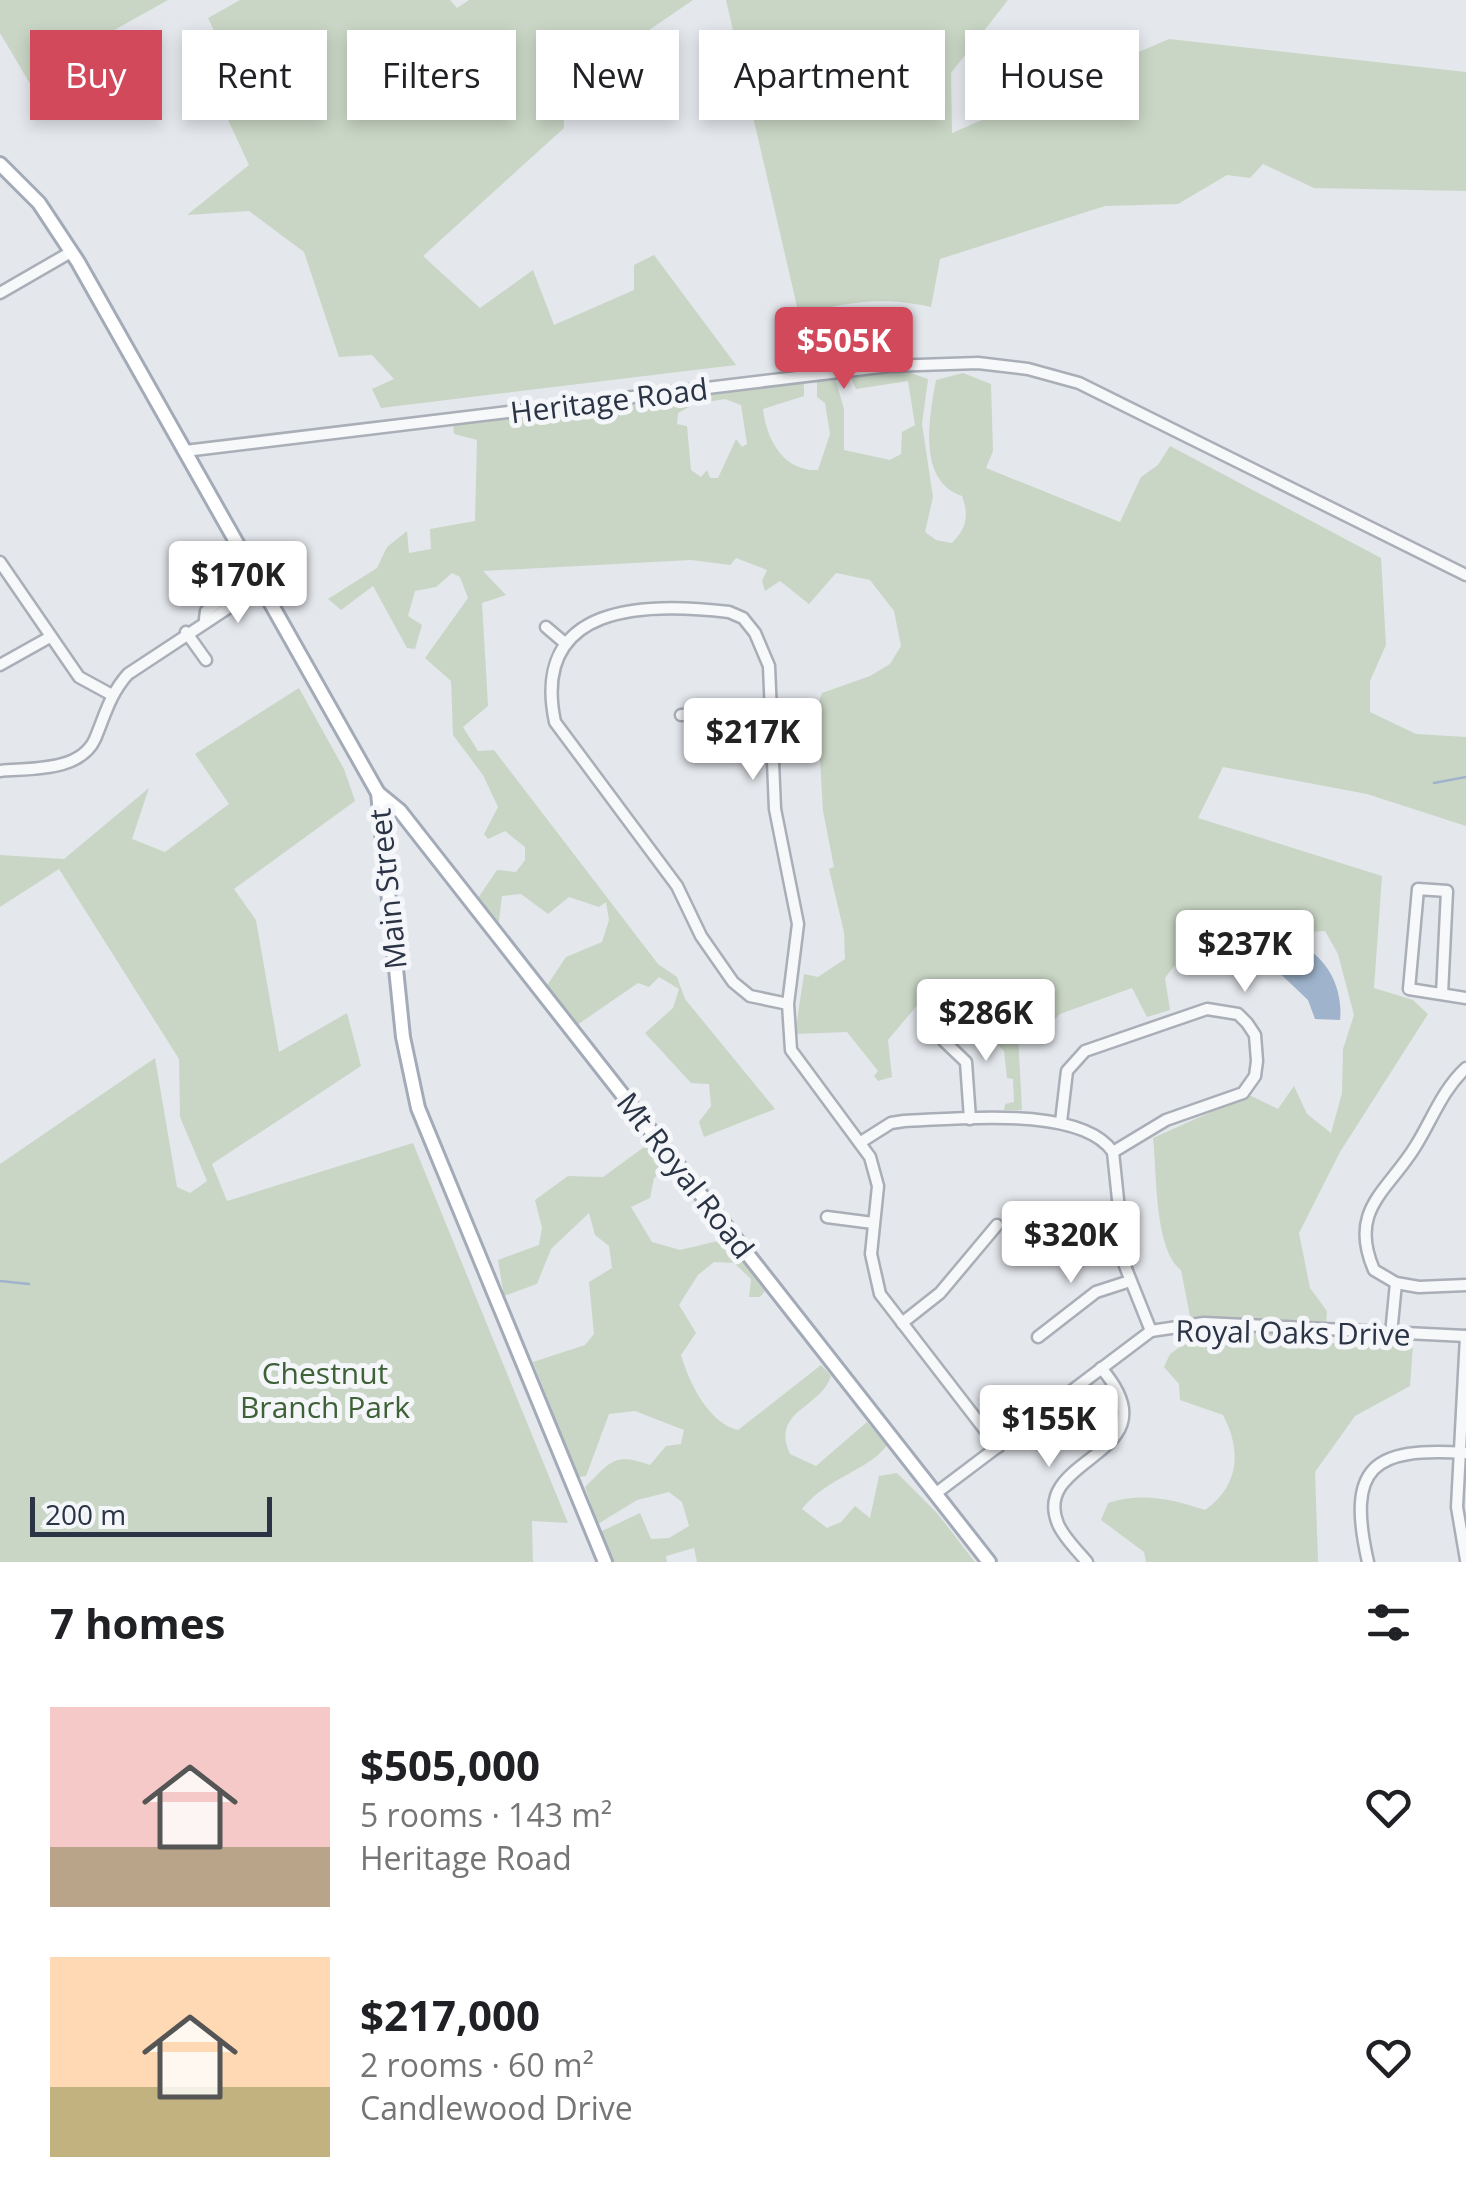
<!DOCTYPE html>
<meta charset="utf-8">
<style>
:root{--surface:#fff;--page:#f2f2f2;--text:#202124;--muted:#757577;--accent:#d1495b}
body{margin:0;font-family:"Open Sans",sans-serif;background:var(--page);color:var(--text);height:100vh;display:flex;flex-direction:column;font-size:38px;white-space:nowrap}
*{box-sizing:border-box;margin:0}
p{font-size:32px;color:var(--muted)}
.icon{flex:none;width:55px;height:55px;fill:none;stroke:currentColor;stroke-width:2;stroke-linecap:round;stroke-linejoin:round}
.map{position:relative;height:1562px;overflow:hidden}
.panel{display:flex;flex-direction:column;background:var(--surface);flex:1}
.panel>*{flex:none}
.banner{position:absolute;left:30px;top:30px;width:1408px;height:90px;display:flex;gap:20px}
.scale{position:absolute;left:30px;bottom:25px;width:242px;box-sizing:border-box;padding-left:10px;border:5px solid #2b3445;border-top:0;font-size:28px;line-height:35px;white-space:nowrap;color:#2b3445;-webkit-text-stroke:8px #f4f6f9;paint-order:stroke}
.price{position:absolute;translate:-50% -85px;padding:0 22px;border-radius:10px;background:#fff;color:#222;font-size:32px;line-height:65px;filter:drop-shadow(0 2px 5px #0008)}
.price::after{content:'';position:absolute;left:50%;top:60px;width:30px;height:22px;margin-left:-15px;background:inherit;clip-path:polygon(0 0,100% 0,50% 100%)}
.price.current{background:var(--accent);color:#fff}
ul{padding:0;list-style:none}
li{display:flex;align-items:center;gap:30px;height:250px;padding:0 50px}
li span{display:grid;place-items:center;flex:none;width:280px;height:200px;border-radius:0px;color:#555}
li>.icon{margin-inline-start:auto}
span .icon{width:120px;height:120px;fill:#fffc;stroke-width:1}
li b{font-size:42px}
h2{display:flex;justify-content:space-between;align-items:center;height:120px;padding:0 50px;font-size:42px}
.chip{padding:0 35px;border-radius:0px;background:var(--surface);box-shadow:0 5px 15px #0003;font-size:35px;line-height:90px}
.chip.current{background:var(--accent);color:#fff}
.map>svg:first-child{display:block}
.green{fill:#c9d6c5}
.water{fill:#9fb4cc}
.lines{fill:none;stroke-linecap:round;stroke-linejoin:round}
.stream{stroke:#9fb4cc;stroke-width:2.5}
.minor-casing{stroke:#a9aeb7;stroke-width:15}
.major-casing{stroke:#a3abb8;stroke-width:18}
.minor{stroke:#f7f8fa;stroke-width:10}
.major{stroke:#fff;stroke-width:12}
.labels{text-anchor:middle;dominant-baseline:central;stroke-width:10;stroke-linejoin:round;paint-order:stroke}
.street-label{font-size:30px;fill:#2b3445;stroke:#f4f6f9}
.park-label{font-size:30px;fill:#3f6138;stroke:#f4f6f9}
</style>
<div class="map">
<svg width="1466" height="1562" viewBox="0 0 1466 1562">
<rect width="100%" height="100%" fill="#e4e7ec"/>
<g class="green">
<polygon points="0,0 168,0 109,33 131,69 91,97 59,66 32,87 0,33"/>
<polygon points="240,0 450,0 457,8 469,0 693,0 563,89 564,128 423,256 480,308 533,270 554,325 634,290 634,265 654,255 736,365 381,408 372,389 394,379 372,355 339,357 304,252 249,211 187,215 249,165 209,79 224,52 208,18"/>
<path d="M726,0H1008L951,73L952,133L1169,39L1466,72V191L1314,188L1263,164L1250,178L1227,175L1178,204L1105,206L940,259L931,307C883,296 846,302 799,315Z"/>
<path d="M902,370L928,379L922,424L933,497L925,532L936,540L952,543C967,528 969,515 962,496C917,481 929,418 936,380L963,373L991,384L993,451L986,468L1120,522L1141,477L1158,465L1170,446L1381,558L1386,645L1370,681V712L1416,734L1466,737V826L1367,794L1223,767L1198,818L1382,876L1374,988L1413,1000L1428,1014L1340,1152L1299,1233L1310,1288L1327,1311L1325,1343L1413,1345L1410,1386L1355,1416L1315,1472L1318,1562H1146L1144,1552L1101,1520L1108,1503C1141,1492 1172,1499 1205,1510C1239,1486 1242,1451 1223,1415L1180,1400L1179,1384L1164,1367L1170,1354L1194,1337L1181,1270C1154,1249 1157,1172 1153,1138L1249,1095L1278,1109L1294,1086L1307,1114L1331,1133L1342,1093L1343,1049L1354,1015L1338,954L1325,931L1217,938L1193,962L1174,966L1165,978L1170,1010L1147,1017L1132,988L1060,1014L1043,1031L1018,1035L1022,1110H1004L1005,1104L1014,1102L1013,1079L1007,1078L1004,1051L996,1043L1007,1033L997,1012L976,1007L972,993L950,989L937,1020L920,1002L888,1040L892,1077L878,1081L874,1076L878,1071L847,1032L795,1034L804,974L818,977L845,959L844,932L829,869L834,867L823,811L817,707L822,693L870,676L890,664L901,646L894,611L870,580L836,573L809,604L780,581L765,591L762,581L767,570L736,558L730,565L691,560L483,571L506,595L482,603L488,706L463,727L478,751L494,750L658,964L677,977L685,999L775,1109L704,1137L699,1122L711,1106L709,1084L691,1083L645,1033L673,1008L679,989L659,977L649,987L638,983L577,1025L546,987L566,957L602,942L609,920L606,902L599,907L569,897L548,914L521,894L502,896L498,928L478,898L497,870L516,872L525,860V847L505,831L488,839L484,834L498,807L483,775L453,735L451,681L425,658L468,598L460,577L452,573L436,587L415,591L408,616L422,625L415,649L407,648L373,586L341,610L328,599L377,568L387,547L407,531L409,553L431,549L430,529L475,521L477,440L454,434L453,424L691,396V406L678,413L677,424L687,426L691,470L701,477L707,470L710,478H718L736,439L742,447L747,444L741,405L725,399L707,402L705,394L804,382V396L763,409C766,438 783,472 818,470L830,434L825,403L817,397V380L835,378L844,409V450L890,460L901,454L902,432L915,425L908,381L856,389L850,376Z"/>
<polygon points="299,688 344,769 355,801 234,889 256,920 279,1052 347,1013 361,1066 212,1164 227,1201 413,1143 568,1523 532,1521 533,1562 0,1562 0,1164 155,1058 177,1187 190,1193 207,1181 180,1117 179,1059 59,869 0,907 0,855 64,859 149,788 132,839 165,852 229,804 195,754"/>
<path d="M651,1142L670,1166L654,1178L650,1198L631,1207L652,1242L680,1250L726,1239L765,1291L760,1297H749L751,1279L734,1263L714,1262L698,1275L679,1305L696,1333L681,1355C689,1382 708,1423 738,1430L821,1365L831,1376C820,1409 770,1411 790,1454L816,1466L867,1422L887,1445C870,1470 827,1477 802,1509L827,1528L841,1522L855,1506L870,1518L879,1476L897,1473L937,1513L975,1562H697L694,1548L666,1556L667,1562H612L600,1532L640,1513L651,1539L669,1538L689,1526L682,1502L669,1492L637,1500L598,1524L585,1487C611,1462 613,1452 650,1465L666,1446L681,1444L684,1430L635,1411L609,1414L586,1476L578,1477L533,1362L585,1345L594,1334L589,1282L612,1268L609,1246L595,1235L589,1213L551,1249L537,1284L504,1296L498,1260L539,1245L542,1228L535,1200L568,1176L603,1177Z"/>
</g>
<path class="water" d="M1280,948L1307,949C1331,963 1343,993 1340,1020L1315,1019L1308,1000L1270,964Z"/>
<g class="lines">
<g class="stream">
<polyline points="1434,783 1466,777"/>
<polyline points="0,1281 29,1284"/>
</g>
<defs>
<g id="minor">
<polyline points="0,293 71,252"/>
<polyline points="185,451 889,366 978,363 1028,369 1079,383 1466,575"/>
<polyline points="0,562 79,677 112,695"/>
<polyline points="205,619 206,611 254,577"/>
<polyline points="546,627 566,644"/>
<polyline points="186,632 206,660"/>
<polyline points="0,665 50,637"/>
<polyline points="681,715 769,711"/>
<path d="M0,771C30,768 80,772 95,739C105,715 110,694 128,674L260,587"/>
<polyline points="1442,994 1447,891 1418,889 1409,989 1466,998"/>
<path d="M788,1004L750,996L733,982L701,936L677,886L555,722C530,603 646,602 729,612L743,618L755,633L769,666L775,809L798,924L788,1004L791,1050L870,1157L878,1186L871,1254L880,1294L998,1447"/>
<polyline points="944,1041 966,1062 970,1119"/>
<path d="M1466,1068C1442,1090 1432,1120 1415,1147C1387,1192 1348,1210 1374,1270L1396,1283L1419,1287L1466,1285"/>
<polyline points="1061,1122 1067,1071 1085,1051 1207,1009 1238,1014 1247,1023 1255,1035 1257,1061 1255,1076 1243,1093 1166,1120 1113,1152"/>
<path d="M861,1142L891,1123L904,1121C957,1119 1081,1105 1113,1152L1125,1266L1151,1331"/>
<polyline points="827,1217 873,1223"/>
<polyline points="902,1323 940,1293 997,1225"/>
<polyline points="1391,1334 1396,1283"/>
<polyline points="1466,1336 1457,1507 1466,1560"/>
<polyline points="1038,1337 1096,1292 1130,1281"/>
<polyline points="935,1494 1151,1331 1204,1323 1466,1336"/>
<path d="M1087,1562C1077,1550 1064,1538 1058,1524C1029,1455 1178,1456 1101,1368"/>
<path d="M1368,1562C1346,1466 1373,1447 1465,1453"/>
</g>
<g id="major">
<polyline points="0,164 39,203 78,262 378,793 403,1037 418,1108 605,1562"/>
<polyline points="378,793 400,811 989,1562"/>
</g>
</defs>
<use href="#minor" class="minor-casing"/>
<use href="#major" class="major-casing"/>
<use href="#minor" class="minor"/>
<use href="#major" class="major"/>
</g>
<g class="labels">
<g class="street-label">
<text transform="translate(609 400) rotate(-7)">Heritage Road</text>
<text transform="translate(387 889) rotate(-96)">Main Street</text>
<text transform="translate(686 1175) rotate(52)">Mt Royal Road</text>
<text transform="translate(1293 1332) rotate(1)">Royal Oaks Drive</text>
</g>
<g class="park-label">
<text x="325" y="1372">Chestnut<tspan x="325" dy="34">Branch Park</tspan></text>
</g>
</g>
</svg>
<div class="scale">200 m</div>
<b class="price current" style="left:844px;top:392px">$505K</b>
<b class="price" style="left:238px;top:626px">$170K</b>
<b class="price" style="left:753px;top:783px">$217K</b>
<b class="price" style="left:1245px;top:995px">$237K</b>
<b class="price" style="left:986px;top:1064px">$286K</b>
<b class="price" style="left:1071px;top:1286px">$320K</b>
<b class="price" style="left:1049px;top:1470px">$155K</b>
<div class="banner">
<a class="chip current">Buy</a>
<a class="chip">Rent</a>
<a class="chip">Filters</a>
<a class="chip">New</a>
<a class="chip">Apartment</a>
<a class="chip">House</a>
</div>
</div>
<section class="panel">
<h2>7 homes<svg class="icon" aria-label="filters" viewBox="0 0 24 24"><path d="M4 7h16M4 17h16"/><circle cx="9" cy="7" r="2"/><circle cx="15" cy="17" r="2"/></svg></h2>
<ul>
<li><span style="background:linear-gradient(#f6c9c9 70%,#b9a48a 0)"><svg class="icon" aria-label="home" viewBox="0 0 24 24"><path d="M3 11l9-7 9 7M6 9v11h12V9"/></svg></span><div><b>$505,000</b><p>5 rooms · 143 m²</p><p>Heritage Road</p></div><svg class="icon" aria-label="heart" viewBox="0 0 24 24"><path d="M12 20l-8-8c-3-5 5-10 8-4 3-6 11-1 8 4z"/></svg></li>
<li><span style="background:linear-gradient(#ffd9b3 65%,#c2b280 0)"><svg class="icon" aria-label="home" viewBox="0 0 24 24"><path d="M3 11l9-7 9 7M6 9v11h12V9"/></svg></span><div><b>$217,000</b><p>2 rooms · 60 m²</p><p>Candlewood Drive</p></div><svg class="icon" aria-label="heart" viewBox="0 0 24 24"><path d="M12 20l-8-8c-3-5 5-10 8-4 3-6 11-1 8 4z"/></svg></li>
</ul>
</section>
